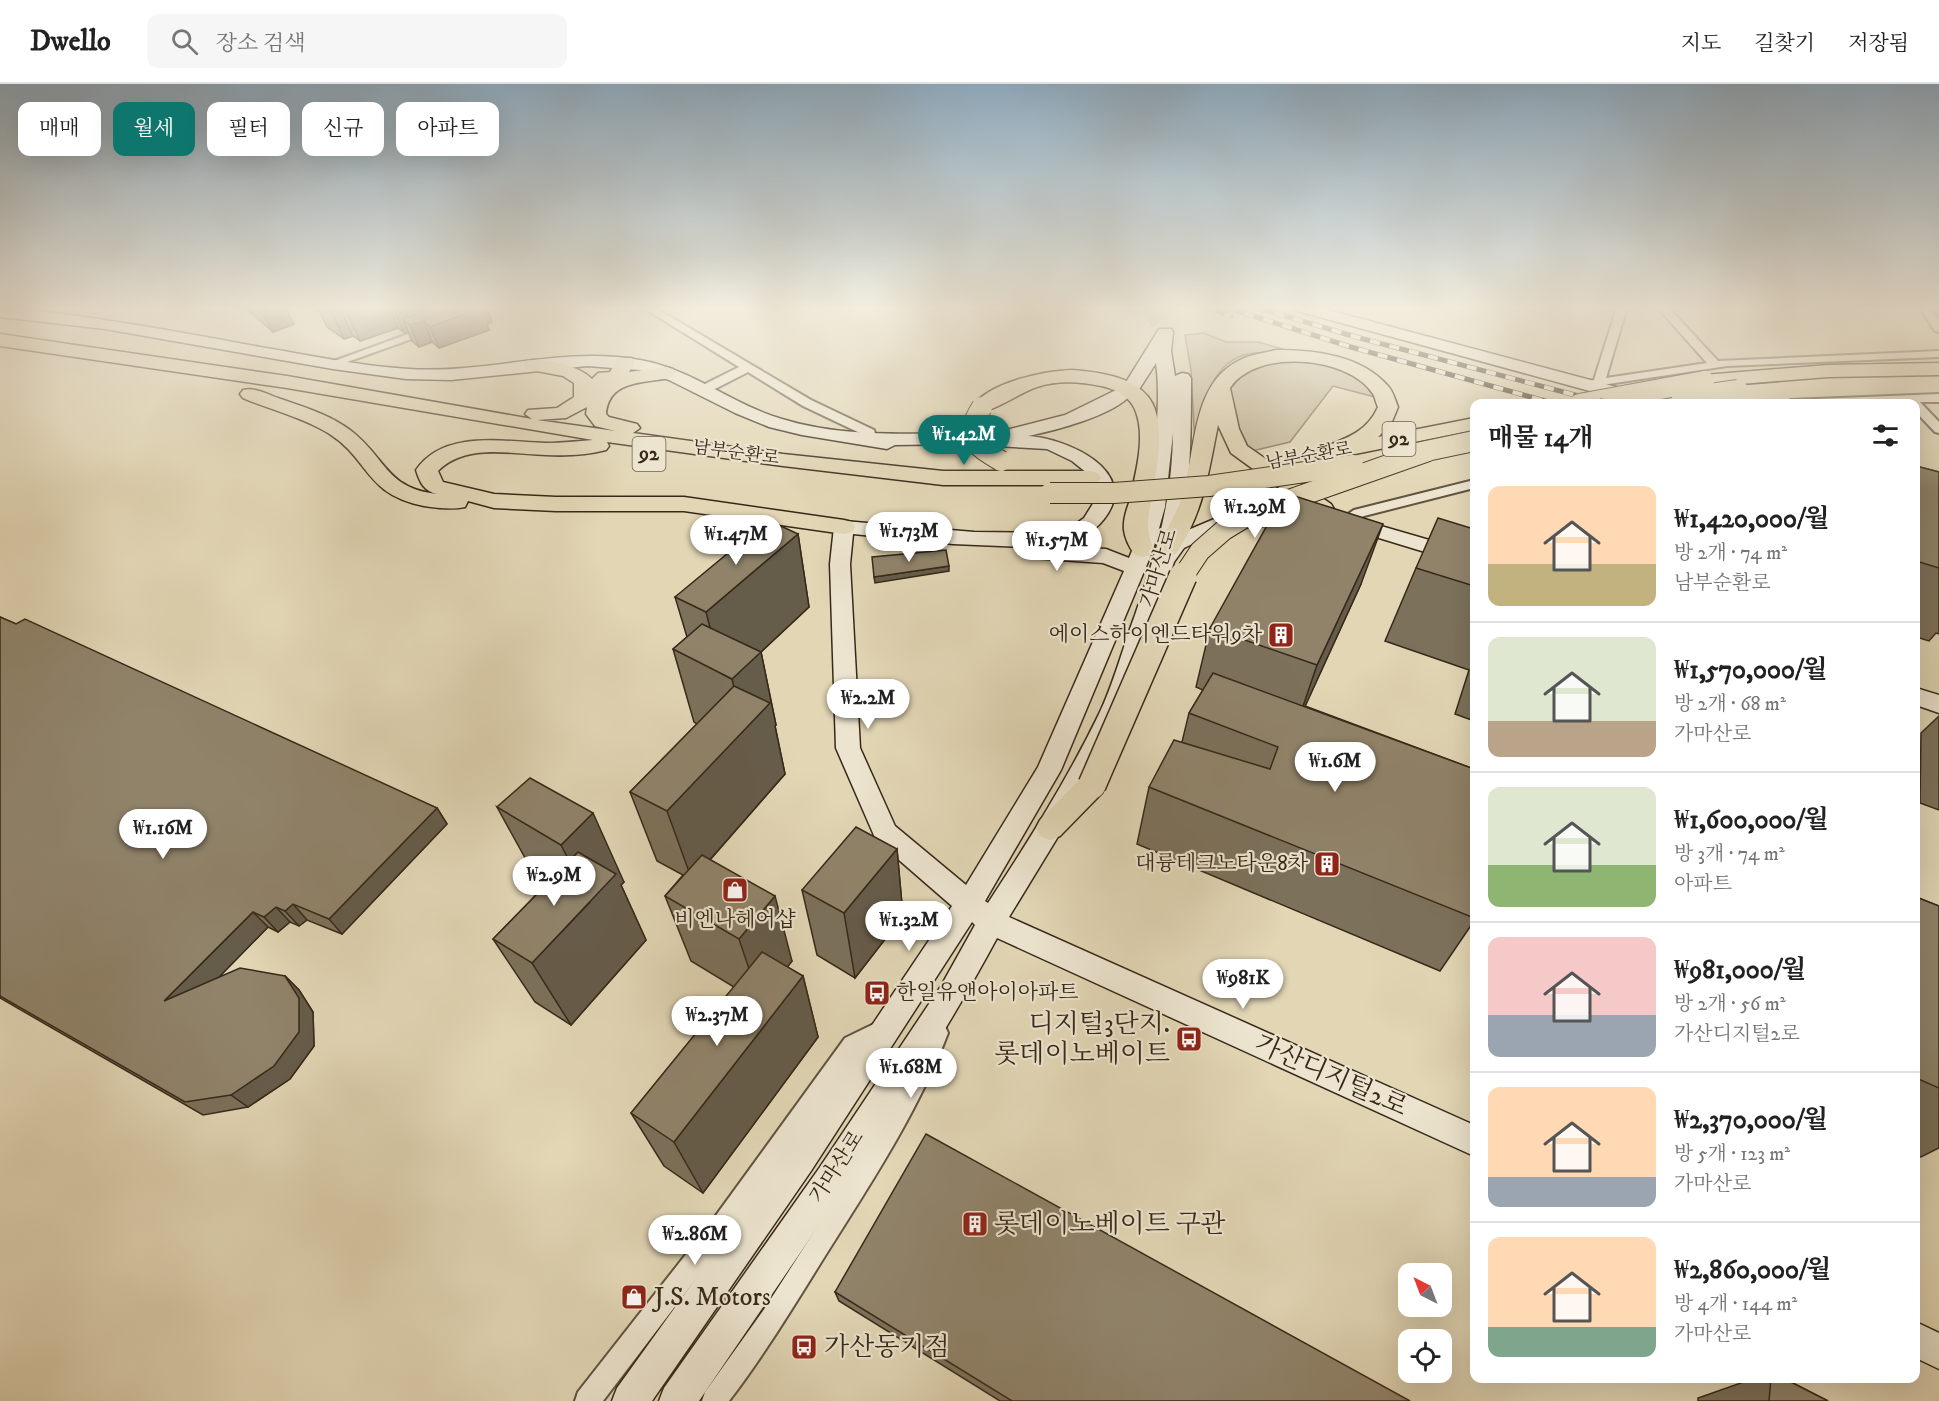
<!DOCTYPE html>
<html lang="ko">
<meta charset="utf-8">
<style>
:root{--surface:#fff;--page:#f6f6f6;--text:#222;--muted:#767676;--line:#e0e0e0;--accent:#0f766e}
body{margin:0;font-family:"IM FELL DW Pica","Noto Serif KR",serif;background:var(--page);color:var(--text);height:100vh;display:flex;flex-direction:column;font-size:22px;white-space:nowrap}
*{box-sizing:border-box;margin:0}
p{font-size:20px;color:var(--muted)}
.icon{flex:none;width:33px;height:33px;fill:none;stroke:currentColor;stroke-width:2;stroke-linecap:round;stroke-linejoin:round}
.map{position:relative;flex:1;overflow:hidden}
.side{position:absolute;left:1470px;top:315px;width:450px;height:984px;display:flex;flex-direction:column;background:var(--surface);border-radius:12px;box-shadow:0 6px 24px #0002}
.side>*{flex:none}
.hud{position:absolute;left:18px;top:18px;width:570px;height:54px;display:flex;gap:12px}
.needle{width:39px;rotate:318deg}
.fabs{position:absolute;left:1398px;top:1179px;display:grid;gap:12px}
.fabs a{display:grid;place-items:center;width:54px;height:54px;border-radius:12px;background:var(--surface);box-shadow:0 6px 24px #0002;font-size:30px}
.price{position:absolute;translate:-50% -51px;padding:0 14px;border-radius:21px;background:#fff;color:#222;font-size:20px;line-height:39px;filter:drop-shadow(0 2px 3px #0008)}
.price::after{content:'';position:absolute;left:50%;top:36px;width:18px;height:14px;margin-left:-9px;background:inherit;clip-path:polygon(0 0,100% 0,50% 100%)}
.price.current{background:var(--accent);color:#fff}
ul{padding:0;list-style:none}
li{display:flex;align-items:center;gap:18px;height:150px;padding:0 18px}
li+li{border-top:2px solid var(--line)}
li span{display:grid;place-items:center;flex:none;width:168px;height:120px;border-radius:12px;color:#555}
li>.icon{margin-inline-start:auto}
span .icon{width:72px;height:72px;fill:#fffc;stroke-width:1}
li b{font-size:26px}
h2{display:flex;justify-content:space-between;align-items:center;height:72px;padding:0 18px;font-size:26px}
.chip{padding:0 21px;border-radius:12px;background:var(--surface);box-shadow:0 6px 24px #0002;font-size:21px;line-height:54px}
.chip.current{background:var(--accent);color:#fff}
header{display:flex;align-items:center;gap:36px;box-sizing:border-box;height:84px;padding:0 30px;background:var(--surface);border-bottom:2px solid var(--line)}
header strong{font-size:28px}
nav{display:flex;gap:33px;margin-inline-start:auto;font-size:21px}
.search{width:420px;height:54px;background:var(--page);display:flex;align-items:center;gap:15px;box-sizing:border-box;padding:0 21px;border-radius:12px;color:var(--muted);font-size:22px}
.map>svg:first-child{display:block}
.green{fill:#c5b99a;stroke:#7e715a;stroke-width:1.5}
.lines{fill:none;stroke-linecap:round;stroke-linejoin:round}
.secondary-tunnel{stroke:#c0b396;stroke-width:18;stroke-dasharray:18 9;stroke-linecap:butt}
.street-casing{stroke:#625440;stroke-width:4}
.secondary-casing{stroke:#372919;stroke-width:3}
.primary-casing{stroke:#372919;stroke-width:3}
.street{fill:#ece4cf;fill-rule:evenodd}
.secondary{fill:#ece4cf;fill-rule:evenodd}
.primary{fill:#e2d6b5;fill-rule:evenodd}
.rail-casing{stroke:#372919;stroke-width:5}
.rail{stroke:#ece4cf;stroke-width:4;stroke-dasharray:10;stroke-linecap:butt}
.primary-bridge-far1-casing{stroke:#372919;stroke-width:22;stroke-linecap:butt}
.primary-bridge-casing{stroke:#372919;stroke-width:30;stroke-linecap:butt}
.primary-bridge-far1{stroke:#e2d6b5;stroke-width:20}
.primary-bridge{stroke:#e2d6b5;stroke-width:27}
.wall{fill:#7c715b;stroke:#372919;stroke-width:1.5}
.shaded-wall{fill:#655c4a;stroke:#372919;stroke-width:1.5}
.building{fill:#90836a;stroke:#372919;stroke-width:1.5}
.labels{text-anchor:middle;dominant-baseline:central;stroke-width:4.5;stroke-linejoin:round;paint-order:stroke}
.far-street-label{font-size:18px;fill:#372919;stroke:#ece4cf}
.shield{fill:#ece4cf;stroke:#6d6150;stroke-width:1.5}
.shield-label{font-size:20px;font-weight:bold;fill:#372919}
.street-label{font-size:21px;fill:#372919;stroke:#ece4cf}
.poi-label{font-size:21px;fill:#372919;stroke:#ece4cf;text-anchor:end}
.near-poi-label{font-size:26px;fill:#372919;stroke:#ece4cf;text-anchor:start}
.near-street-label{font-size:26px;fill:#372919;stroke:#ece4cf}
</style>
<header>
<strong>Dwello</strong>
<div class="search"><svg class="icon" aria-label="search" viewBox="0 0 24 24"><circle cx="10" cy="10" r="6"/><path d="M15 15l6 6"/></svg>장소 검색</div>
<nav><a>지도</a><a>길찾기</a><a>저장됨</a></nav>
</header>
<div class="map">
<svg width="1939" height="1317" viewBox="0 0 1939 1317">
<rect width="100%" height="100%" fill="#e2d6b5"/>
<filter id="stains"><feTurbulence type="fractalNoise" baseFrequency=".00333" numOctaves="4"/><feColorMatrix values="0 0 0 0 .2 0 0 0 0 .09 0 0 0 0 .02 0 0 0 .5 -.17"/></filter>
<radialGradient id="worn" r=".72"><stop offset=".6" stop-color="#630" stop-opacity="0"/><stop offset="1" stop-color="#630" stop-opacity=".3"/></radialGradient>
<g class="green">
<path d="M1204,249L1226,258H1258L1286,266C1274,268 1261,268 1248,270C1207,279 1203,328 1195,362L1191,286L1185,251Z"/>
<path d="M1284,275C1316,279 1359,280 1375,313L1333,302L1290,358L1248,368L1240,361L1230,308L1232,299L1251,284Z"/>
</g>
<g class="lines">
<polyline class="secondary-tunnel" points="1150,223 1165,248"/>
<defs>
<g id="street">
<polygon points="642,223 654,223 811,316 874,346 877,356 875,359 867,359 864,351 803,322 748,288 707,309 699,309 699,303 739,283"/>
<polygon points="1617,223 1627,223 1606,294 1707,279 1657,223 1668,223 1718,277 1939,267 1939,273 1727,282 1582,304 1582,298 1594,296"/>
<polygon points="1919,223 1929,223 1939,237 1939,248 1935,247"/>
<polygon points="430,242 436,245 434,247 336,282 328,282 326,280"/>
<polygon points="1939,310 1939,318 1920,318 1939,338 1939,349 1935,348 1916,328 1916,320 1785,320 1791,316"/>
<polygon points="1474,396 1474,404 1364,432 1345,441 1338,437 1354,426"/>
<polygon points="882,936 889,938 892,945 889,952 859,968 725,1157 603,1317 575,1317 578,1308 709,1141 845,954"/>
<path d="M938,940L945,942L948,949C920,1022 879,1087 837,1153C802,1208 769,1265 729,1317H702L705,1308L765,1224L882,1042L909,994L931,942Z"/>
</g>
<g id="secondary">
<path d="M0,223C88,231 174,247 260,263C309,271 359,282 409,285C486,290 563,262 640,276C692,285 733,321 782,335C856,358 933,346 1008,351L1007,349L1010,345L1065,331L1116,306L1125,305L1123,303L1159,245H1171L1173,248L1171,267L1175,292L1182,289L1188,290L1191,294C1191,347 1191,397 1181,449L1219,433L1301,427L1308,429L1311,433L1308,437L1301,439L1223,445L1184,464L1174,478L1124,628L1059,751L1009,833L1474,1041V1072L997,854C910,1015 802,1165 699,1317H659L664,1304L820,1083L941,902L975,841L972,838L811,1087L652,1317H612L617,1304L789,1065L952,822L876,756L836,664L830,480L834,443L837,438L844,437L974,448L1048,449L1073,442L1084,434L1094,418L1095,407L1087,389L1072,377L1047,365L960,360L895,361L887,365L802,351L769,343L735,329L669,296L640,286L587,282L451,296L406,295L333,285L105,245L0,233ZM1156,279C1163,329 1150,428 1129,474L1106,465L1051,462C1072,459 1091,452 1104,435C1142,387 1066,354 1028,352C1053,347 1116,331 1131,310L1129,307H1138ZM1173,349C1172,417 1157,467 1135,531C1123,563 1114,599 1099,630C1067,696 1028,758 988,819L985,817L1061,686L1153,466L1165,423ZM853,450L953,460L1025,463L1022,467L1025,472L1032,474L1103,479L1124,487L1038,683L966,801L895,742L860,664L850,480Z"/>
<polygon points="1292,223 1317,223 1665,316 1668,320 1637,320 1294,226"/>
<polygon points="1350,433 1474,469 1474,483 1343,443 1340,439 1343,435"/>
<polygon points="1916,604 1939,611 1939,629 1916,621"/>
<polygon points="1916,1238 1939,1249 1939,1285 1916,1274"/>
</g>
<g id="primary">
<path d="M0,250L287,292L532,335L525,330L528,326L557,324L574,313V299L563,292L526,285L523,281L526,277C544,273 580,282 592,295L598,289L610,288L618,274H632L635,278L629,288L666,283L673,285L676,289L673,293C647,300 609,294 606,330L609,333L637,340L640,344L633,349L783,370L943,387H1090L1098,389L1101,394L1098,399L1090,401H943L783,382L607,358L609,362L606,366C587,371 565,372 546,371C510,370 466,359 438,387L443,398L494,410L556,413H684L844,436L852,438L855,443L852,448L844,450L684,427H556L494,424L468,417L465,423C452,426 437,424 424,422C364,410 370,375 328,349C302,333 271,326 243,314L240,310L243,306C255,303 267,310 278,314C303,323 329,330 350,346C386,373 385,404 437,410C424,407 420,399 416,386C444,345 504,358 546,359C562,359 577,357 593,356L287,304L0,262ZM587,323L586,330L595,342L615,347L537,336L566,334Z"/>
<path d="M1276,266C1315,266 1361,271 1388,302C1393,307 1395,316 1398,323L1391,340L1378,353L1474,334V346L1355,370C1341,367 1331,378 1317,374L1314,370L1317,366C1343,355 1366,350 1378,323C1376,319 1375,313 1373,310C1349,272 1256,264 1230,304L1239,345L1247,362L1331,420L1334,425L1331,430L1323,432L1315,430L1231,369L1218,341C1208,390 1204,427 1176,470L1168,472L1160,470L1157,465C1167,444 1180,425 1185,402C1196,358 1194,298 1240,276C1251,270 1265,269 1276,266Z"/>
<polygon points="1939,279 1939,291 1828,293 1704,303 1697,301 1694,297 1697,293 1704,291 1828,281"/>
<path d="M1072,286C1166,293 1166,328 1153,408C1148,433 1144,442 1154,466L1151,471L1143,473L1135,471C1130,464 1125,455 1124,446C1123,437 1126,427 1129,419C1135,392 1146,355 1136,328C1131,313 1116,305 1101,302C1080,298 1059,296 1037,303C1020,308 991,331 975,327L972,323C989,298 1044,287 1072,286Z"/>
<polygon points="1092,690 1102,693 1106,701 1102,709 1060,752 1050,756 1040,752 1036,744 1040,736 1082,693"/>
</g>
</defs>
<use href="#street" class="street-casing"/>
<use href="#secondary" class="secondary-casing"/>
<use href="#primary" class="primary-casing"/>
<use href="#street" class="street"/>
<use href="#secondary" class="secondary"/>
<use href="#primary" class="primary"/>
<defs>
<g id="rail">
<polyline points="1206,223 1231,232"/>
<polyline points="1225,223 1351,263 1556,320"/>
<polyline points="1255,223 1356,253 1609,320"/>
</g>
</defs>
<use href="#rail" class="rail-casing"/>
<use href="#rail" class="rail"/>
<defs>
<g id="primary-bridge-far1">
<polyline points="1682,314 1738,306"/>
<polyline points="1579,320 1704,297"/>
<path d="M982,323C962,353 974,361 1001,377"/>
<polyline points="1412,370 1474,357"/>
<polyline points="1050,409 1114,409 1209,402 1353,381"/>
<polyline points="1182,494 1200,467 1224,446 1252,429 1428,367"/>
</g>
<polyline id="primary-bridge" points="1092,701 1183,492"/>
</defs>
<use href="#primary-bridge-far1" class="primary-bridge-far1-casing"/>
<use href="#primary-bridge" class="primary-bridge-casing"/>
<use href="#primary-bridge-far1" class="primary-bridge-far1"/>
<use href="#primary-bridge" class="primary-bridge"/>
</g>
<g class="wall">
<polygon points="244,223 285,223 294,240 273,248"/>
<polygon points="317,223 487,223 492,238 487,240 489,246 439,264 432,258 419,263 412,257 408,248 404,249 398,244 360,257 353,252 344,255 327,243"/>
<polygon points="1916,382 1939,388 1939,550 1936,549 1929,557 1916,553"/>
<polygon points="1474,445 1474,637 1455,630 1469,586 1385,557 1416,484"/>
<polygon points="798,450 809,523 761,568 776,641 775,642 785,690 710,776 792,877 787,883 803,892 818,953 703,1109 664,1082 631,1029 734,903 691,877 665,812 683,791 657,777 630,708 697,640 694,638 673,565 687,553 675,513"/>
<polygon points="1361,500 1305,622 1474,685 1474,837 1440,887 1137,760 1149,703 1182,658 1189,629 1203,606 1196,603 1210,544"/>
<polygon points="0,533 437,724 447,740 342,850 307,836 299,842 290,838 278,848 268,843 218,894 285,892 299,906 313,928 314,962 290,995 248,1023 203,1031 0,914"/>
<polygon points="1939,632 1939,726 1920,719 1921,649"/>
<polygon points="497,723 624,798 621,801 646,856 571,941 535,918 493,855 548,799 535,792"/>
<polygon points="897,765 903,832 855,894 817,871 802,806"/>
<polygon points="1916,813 1939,822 1939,1064 1921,1073 1916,1071"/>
<polygon points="835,1208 1410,1317 1000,1317 839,1217"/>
<polygon points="1755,1294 1783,1294 1828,1317 1698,1317 1698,1314"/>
</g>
<g class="shaded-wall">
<polygon points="259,223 285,223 294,240 273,248"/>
<polygon points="329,223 339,223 353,252 344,255"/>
<polygon points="344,223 389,223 398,244 360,257"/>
<polygon points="393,223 475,223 424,237 432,258 419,263 410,241 403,235 408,248 404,249"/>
<polygon points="477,223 487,223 492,238 487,240 489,246 439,264 430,243"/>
<polygon points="1383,440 1361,500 1297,640 1317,581"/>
<polygon points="798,450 809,523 761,568 776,641 775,642 785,690 692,796 667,727 744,646 732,595 722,590 706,528"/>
<polygon points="949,482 949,487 875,499 874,493"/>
<polygon points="437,724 447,740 342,850 329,835"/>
<polygon points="593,729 624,798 621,801 646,856 571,941 532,879 590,818 561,761"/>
<polygon points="897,765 903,832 855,894 844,829"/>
<polygon points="775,812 792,877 760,918 739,855"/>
<polygon points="293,820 307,836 299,842 285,827"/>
<polygon points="276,823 290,838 278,848 264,833"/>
<polygon points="253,828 268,843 182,931 164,917"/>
<polygon points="285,892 299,906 313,928 314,962 290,995 248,1023 231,1011"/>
<polygon points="803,892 818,953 703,1109 674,1058"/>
</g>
<g class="building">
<polygon points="439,223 479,223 481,224 430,243 424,237 410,241 403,235"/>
<polygon points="1601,315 1618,320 1599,320"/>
<polygon points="1916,382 1939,388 1939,484 1916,477"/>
<polygon points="1285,409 1383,440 1317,581 1210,544"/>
<polygon points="1438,434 1474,445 1474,502 1416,484"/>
<polygon points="768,436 798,450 706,528 675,513"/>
<polygon points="946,466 949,482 874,493 872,473"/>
<polygon points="0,533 16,540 25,535 437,724 329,835 293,820 285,827 276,823 264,833 253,828 164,917 240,884 285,892 299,914 299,948 274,982 231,1011 185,1018 0,912"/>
<polygon points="702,540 761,568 732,595 673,565"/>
<polygon points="1213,589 1474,685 1474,760 1472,768 1474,770 1474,834 1149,703 1174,656 1270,685 1278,663 1189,629"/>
<polygon points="734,602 770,619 667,727 630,708"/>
<polygon points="530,694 593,729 561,761 497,723"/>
<polygon points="856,743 897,765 844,829 802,806"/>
<polygon points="578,768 616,790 532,879 493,855"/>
<polygon points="702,771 775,812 739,855 665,812"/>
<polygon points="1916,813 1939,822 1939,1004 1916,994"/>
<polygon points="762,868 803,892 674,1058 631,1029"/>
<polygon points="926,1050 1410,1317 1012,1317 835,1208"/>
<polygon points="1771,1294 1783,1294 1828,1317 1769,1317"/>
</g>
<linearGradient id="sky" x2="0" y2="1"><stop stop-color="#8eaabe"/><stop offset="0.55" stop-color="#f2edde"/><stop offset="1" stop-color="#f2edde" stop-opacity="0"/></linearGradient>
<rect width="1939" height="407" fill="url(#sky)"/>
<defs>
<symbol id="building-square" viewBox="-11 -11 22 22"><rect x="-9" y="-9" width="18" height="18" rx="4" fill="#8f2418" stroke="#ece4cf"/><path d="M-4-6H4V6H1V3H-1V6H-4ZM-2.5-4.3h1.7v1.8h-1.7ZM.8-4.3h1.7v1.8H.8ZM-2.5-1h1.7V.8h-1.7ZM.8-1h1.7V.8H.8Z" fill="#fff"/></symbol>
<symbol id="shop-square" viewBox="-11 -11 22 22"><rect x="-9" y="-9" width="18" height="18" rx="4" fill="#8f2418" stroke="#ece4cf"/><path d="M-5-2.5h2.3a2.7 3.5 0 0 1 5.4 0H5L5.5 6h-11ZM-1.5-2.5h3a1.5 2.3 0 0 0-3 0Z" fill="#fff"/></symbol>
<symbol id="bus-square" viewBox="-11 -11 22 22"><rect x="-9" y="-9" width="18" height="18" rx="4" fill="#8f2418" stroke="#ece4cf"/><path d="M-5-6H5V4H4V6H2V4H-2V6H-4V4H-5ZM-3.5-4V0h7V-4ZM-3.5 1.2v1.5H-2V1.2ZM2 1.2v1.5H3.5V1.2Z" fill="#fff"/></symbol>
</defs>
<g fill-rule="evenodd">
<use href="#building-square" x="1266" y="536" width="30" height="30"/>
<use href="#building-square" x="1312" y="765" width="30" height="30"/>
<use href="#shop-square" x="720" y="791" width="30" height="30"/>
<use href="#bus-square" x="862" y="894" width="30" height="30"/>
<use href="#bus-square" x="1174" y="940" width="30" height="30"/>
<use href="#building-square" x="960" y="1125" width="30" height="30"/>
<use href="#shop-square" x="619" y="1198" width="30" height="30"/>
<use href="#bus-square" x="789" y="1248" width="30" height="30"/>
</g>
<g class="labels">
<g class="far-street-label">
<text transform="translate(736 369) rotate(8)">남부순환로</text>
<text transform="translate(1309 372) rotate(-10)">남부순환로</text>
</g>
<g class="shield">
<rect x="1382.5" y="338" width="33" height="34" rx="4.5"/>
<rect x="632.5" y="353" width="33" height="34" rx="4.5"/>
</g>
<g class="shield-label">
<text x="1399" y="355">92</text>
<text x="649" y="370">92</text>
</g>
<g class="street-label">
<text transform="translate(1159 484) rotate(-73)">가마산로</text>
<text transform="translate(837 1083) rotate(-57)">가마산로</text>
</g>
<g class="poi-label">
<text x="1262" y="551">에이스하이엔드타워9차</text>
<text x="1308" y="780">대륭테크노타운8차</text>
<text x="735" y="836" text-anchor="middle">비엔나헤어샵</text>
<text x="896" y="909" text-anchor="start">한일유앤아이아파트</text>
</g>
<g class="near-poi-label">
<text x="1170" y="940" text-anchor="end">디지털3단지.<tspan x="1170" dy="30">롯데이노베이트</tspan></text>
<text x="994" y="1140">롯데이노베이트 구관</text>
<text x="654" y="1213">J.S. Motors</text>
<text x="824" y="1263">가산동기점</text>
</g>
<g class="near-street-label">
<text transform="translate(1331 992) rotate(24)">가산디지털2로</text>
</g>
</g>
<rect width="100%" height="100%" filter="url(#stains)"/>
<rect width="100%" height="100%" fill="url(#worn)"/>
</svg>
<div class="fabs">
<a><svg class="needle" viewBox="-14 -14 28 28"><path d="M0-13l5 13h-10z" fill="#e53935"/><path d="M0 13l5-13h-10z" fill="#767676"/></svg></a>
<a><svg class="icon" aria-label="locate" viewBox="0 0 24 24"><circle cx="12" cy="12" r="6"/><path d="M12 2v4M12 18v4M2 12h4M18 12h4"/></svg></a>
</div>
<b class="price current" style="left:964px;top:382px">₩1.42M</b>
<b class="price" style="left:1255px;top:455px">₩1.29M</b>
<b class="price" style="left:909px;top:479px">₩1.73M</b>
<b class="price" style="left:736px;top:482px">₩1.47M</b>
<b class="price" style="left:1057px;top:488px">₩1.57M</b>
<b class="price" style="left:868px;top:646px">₩2.2M</b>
<b class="price" style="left:1335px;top:709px">₩1.6M</b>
<b class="price" style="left:163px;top:776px">₩1.16M</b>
<b class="price" style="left:554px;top:823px">₩2.9M</b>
<b class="price" style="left:909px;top:868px">₩1.32M</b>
<b class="price" style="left:1243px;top:926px">₩981K</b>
<b class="price" style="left:717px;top:963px">₩2.37M</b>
<b class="price" style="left:911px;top:1015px">₩1.68M</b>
<b class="price" style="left:695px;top:1182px">₩2.86M</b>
<div class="hud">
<a class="chip">매매</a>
<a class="chip current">월세</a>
<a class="chip">필터</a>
<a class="chip">신규</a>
<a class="chip">아파트</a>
</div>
<section class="side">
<h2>매물 14개<svg class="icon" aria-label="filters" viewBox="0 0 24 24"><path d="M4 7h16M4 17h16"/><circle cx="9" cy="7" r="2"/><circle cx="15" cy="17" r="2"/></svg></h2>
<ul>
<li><span style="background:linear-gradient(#ffd9b3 65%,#c2b280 0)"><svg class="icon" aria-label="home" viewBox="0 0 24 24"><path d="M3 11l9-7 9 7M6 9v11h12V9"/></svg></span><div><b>₩1,420,000/월</b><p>방 2개 · 74 m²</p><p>남부순환로</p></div></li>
<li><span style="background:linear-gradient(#dfe7d0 70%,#b9a48a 0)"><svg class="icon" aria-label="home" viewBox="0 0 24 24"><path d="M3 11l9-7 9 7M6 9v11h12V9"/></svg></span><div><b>₩1,570,000/월</b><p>방 2개 · 68 m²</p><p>가마산로</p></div></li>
<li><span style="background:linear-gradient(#dfe7d0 65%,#8fb573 0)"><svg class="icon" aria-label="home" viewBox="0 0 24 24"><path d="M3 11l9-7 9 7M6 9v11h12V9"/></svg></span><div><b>₩1,600,000/월</b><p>방 3개 · 74 m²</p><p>아파트</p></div></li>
<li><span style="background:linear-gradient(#f6c9c9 65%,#9aa5b1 0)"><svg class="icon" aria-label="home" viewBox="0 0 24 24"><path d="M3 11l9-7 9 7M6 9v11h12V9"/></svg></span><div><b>₩981,000/월</b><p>방 2개 · 56 m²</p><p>가산디지털2로</p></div></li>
<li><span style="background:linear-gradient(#ffd9b3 75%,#9aa5b1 0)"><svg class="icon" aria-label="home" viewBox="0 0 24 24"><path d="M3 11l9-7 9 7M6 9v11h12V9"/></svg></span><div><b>₩2,370,000/월</b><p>방 5개 · 123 m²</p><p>가마산로</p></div></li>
<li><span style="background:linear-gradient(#ffd9b3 75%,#7fa58c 0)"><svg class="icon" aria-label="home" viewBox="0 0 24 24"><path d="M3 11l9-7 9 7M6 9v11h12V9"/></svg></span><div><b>₩2,860,000/월</b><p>방 4개 · 144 m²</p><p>가마산로</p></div></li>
</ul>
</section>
</div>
